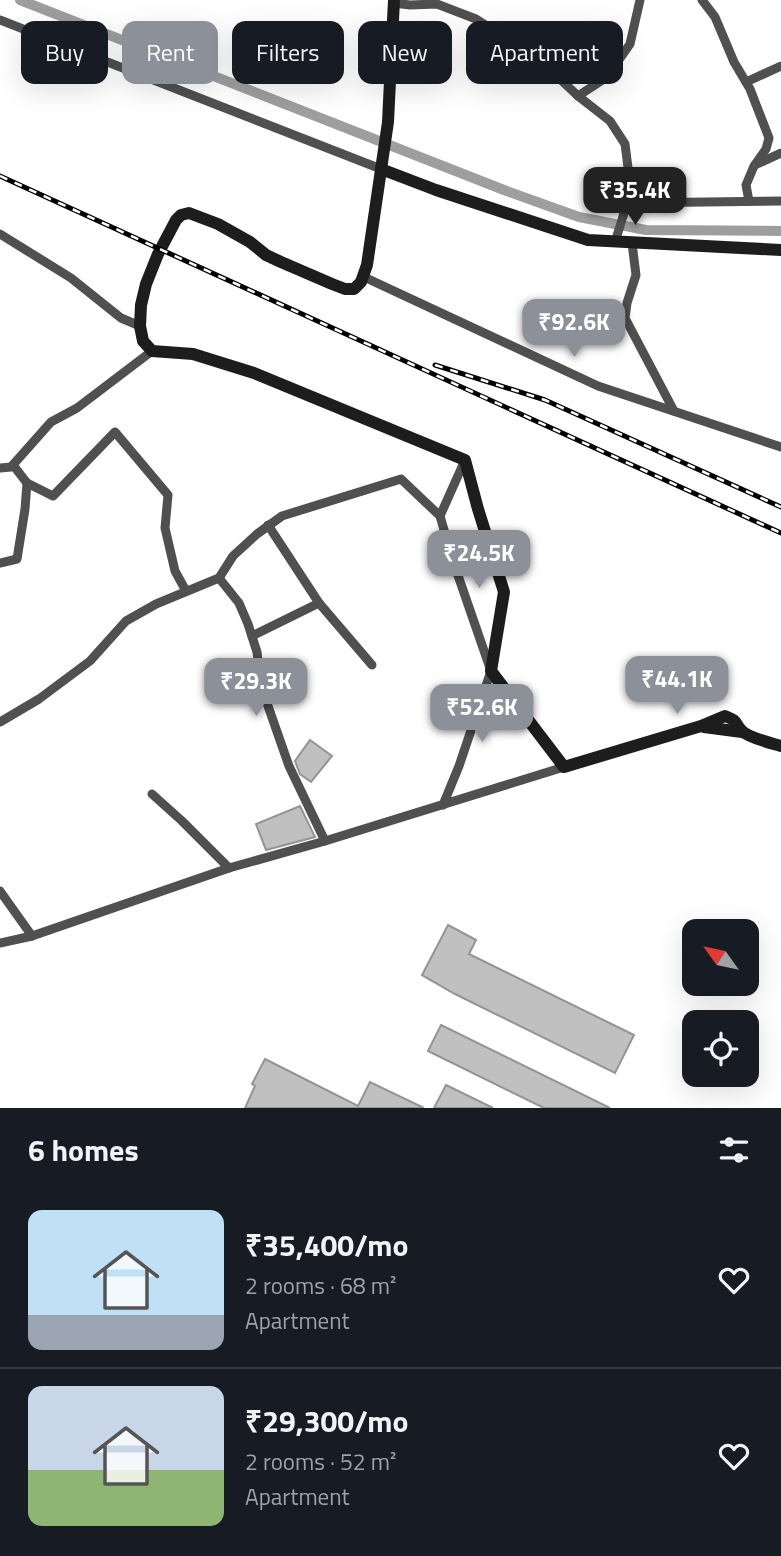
<!DOCTYPE html>
<meta charset="utf-8">
<style>
:root{--surface:#171b24;--page:#20242c;--text:#f1f3f6;--muted:#9ea1a6;--line:#363941;--accent:#8c9099}
body{margin:0;font-family:"Titillium Web",sans-serif;background:var(--page);color:var(--text);height:100vh;display:flex;flex-direction:column;font-size:26px;white-space:nowrap}
*{box-sizing:border-box;margin:0}
p{font-size:23px;color:var(--muted)}
.icon{flex:none;width:38px;height:38px;fill:none;stroke:currentColor;stroke-width:2;stroke-linecap:round;stroke-linejoin:round}
.map{position:relative;height:1108px;overflow:hidden}
.side{display:flex;flex-direction:column;background:var(--surface);flex:1}
.side>*{flex:none}
.guide{position:absolute;left:21px;top:21px;width:740px;height:63px;display:flex;gap:14px}
.needle{width:46px;rotate:303deg}
.buttons{position:absolute;left:682px;top:919px;display:grid;gap:14px}
.buttons a{display:grid;place-items:center;width:77px;height:77px;border-radius:14px;background:var(--surface);box-shadow:0 7px 28px #0002;font-size:35px}
.price{position:absolute;translate:-50% -60px;padding:0 16px;border-radius:14px;background:var(--accent);color:#fff;font-size:23px;line-height:46px;filter:drop-shadow(0 2px 4px #0008)}
.price::after{content:'';position:absolute;left:50%;top:42px;width:21px;height:16px;margin-left:-10px;background:inherit;clip-path:polygon(0 0,100% 0,50% 100%)}
.price.on{background:#222;color:#fff}
ul{padding:0;list-style:none}
li{display:flex;align-items:center;gap:21px;height:175px;padding:0 28px}
li+li{border-top:2px solid var(--line)}
li span{display:grid;place-items:center;flex:none;width:196px;height:140px;border-radius:14px;color:#555}
li>.icon{margin-inline-start:auto}
span .icon{width:84px;height:84px;fill:#fffc;stroke-width:1}
li b{font-size:30px}
h2{display:flex;justify-content:space-between;align-items:center;height:84px;padding:0 28px;font-size:30px}
.chip{padding:0 24px;border-radius:14px;background:var(--surface);box-shadow:0 7px 28px #0002;font-size:24px;line-height:63px}
.chip.on{background:var(--accent);color:#fff}
.map>svg:first-child{display:block}
.lines{fill:none;stroke-linecap:round;stroke-linejoin:round}
.canal{stroke:#9e9e9e;stroke-width:10}
.building{fill:#c0c0c0;stroke:#949494;stroke-width:2}
.street{stroke:#505050;stroke-width:9}
.secondary{stroke:#1d1d1d;stroke-width:12}
.rail-casing{stroke:#000;stroke-width:5}
.rail{stroke:#fff;stroke-width:2.5;stroke-dasharray:8;stroke-linecap:butt}
</style>
<div class="map">
<svg width="781" height="1108" viewBox="0 0 781 1108">
<rect width="100%" height="100%" fill="#fff"/>
<g class="lines">
<polyline class="canal" points="20,0 504,190 579,217 646,230 781,231"/>
</g>
<g class="building">
<polygon points="310,740 332,756 311,782 300,774 295,761"/>
<polygon points="300,806 315,837 266,850 256,824"/>
<polygon points="448,925 476,940 469,954 634,1035 615,1073 455,994 422,975"/>
<polygon points="441,1025 610,1108 544,1108 428,1051"/>
<polygon points="265,1059 358,1106 370,1082 424,1108 245,1108 255,1086 252,1084"/>
<polygon points="446,1085 493,1108 434,1108"/>
</g>
<g class="lines">
<g class="street">
<polyline points="702,0 715,17 734,62 750,89 769,138 766,149 754,166 746,185 749,201"/>
<polyline points="394,3 410,5 437,4 476,19 541,61 578,96 610,121 625,144 631,191 615,242"/>
<polyline points="0,20 381,169"/>
<polyline points="746,82 781,66"/>
<polyline points="578,96 607,77 630,44 640,0"/>
<polyline points="755,165 781,153"/>
<polyline points="627,203 781,201"/>
<polyline points="0,234 71,278 121,318 140,326"/>
<polyline points="632,243 636,275 627,303 625,318 674,411"/>
<polyline points="364,277 598,386 781,447"/>
<polyline points="0,468 11,467 51,422 77,408 152,351"/>
<polyline points="27,483 53,496 115,432 168,495 165,528 175,571 186,591"/>
<polyline points="440,516 453,561 491,671 459,766 443,805"/>
<polyline points="268,525 319,603"/>
<polyline points="0,563 17,559 25,509 27,483 13,465"/>
<polyline points="219,578 239,603 248,624 257,652 261,686 289,766 325,841"/>
<polyline points="252,636 319,603 372,665"/>
<polyline points="0,722 39,699 90,661 126,621 156,604 219,578 233,556 257,534 282,516 401,479 440,516 465,460"/>
<polyline points="152,794 182,821 229,868"/>
<polyline points="0,891 32,936"/>
<polyline points="0,943 32,936 229,868 325,841 564,767"/>
</g>
<g class="secondary">
<path d="M394,0L388,122L367,265L361,282L354,289H345L332,284L281,262L266,255L250,242L218,224L189,213L181,215L176,220L158,254L146,284L141,305L140,326L143,341L152,351L193,354L254,373L465,460L478,509L504,592L491,671L564,767L701,726L725,716C740,722 733,722 742,731C749,738 771,743 781,746"/>
<polyline points="381,169 436,190 588,240 781,250"/>
<polyline points="704,727 742,732"/>
</g>
<defs>
<g id="rail">
<polyline points="0,176 781,533"/>
<polyline points="435,365 545,400 781,507"/>
</g>
</defs>
<use href="#rail" class="rail-casing"/>
<use href="#rail" class="rail"/>
</g>
</svg>
<div class="buttons">
<a><svg class="needle" viewBox="-14 -14 28 28"><path d="M0-13l5 13h-10z" fill="#e53935"/><path d="M0 13l5-13h-10z" fill="#9ea1a6"/></svg></a>
<a><svg class="icon" aria-label="locate" viewBox="0 0 24 24"><circle cx="12" cy="12" r="6"/><path d="M12 2v4M12 18v4M2 12h4M18 12h4"/></svg></a>
</div>
<b class="price on" style="left:635px;top:227px">₹35.4K</b>
<b class="price" style="left:574px;top:359px">₹92.6K</b>
<b class="price" style="left:479px;top:590px">₹24.5K</b>
<b class="price" style="left:677px;top:716px">₹44.1K</b>
<b class="price" style="left:256px;top:718px">₹29.3K</b>
<b class="price" style="left:482px;top:744px">₹52.6K</b>
<div class="guide">
<a class="chip">Buy</a>
<a class="chip on">Rent</a>
<a class="chip">Filters</a>
<a class="chip">New</a>
<a class="chip">Apartment</a>
</div>
</div>
<section class="side">
<h2>6 homes<svg class="icon" aria-label="filters" viewBox="0 0 24 24"><path d="M4 7h16M4 17h16"/><circle cx="9" cy="7" r="2"/><circle cx="15" cy="17" r="2"/></svg></h2>
<ul>
<li><span style="background:linear-gradient(#bfe0f5 75%,#9aa5b1 0)"><svg class="icon" aria-label="home" viewBox="0 0 24 24"><path d="M3 11l9-7 9 7M6 9v11h12V9"/></svg></span><div><b>₹35,400/mo</b><p>2 rooms · 68 m²</p><p>Apartment</p></div><svg class="icon" aria-label="heart" viewBox="0 0 24 24"><path d="M12 20l-8-8c-3-5 5-10 8-4 3-6 11-1 8 4z"/></svg></li>
<li><span style="background:linear-gradient(#c9d6e8 60%,#8fb573 0)"><svg class="icon" aria-label="home" viewBox="0 0 24 24"><path d="M3 11l9-7 9 7M6 9v11h12V9"/></svg></span><div><b>₹29,300/mo</b><p>2 rooms · 52 m²</p><p>Apartment</p></div><svg class="icon" aria-label="heart" viewBox="0 0 24 24"><path d="M12 20l-8-8c-3-5 5-10 8-4 3-6 11-1 8 4z"/></svg></li>
</ul>
</section>
